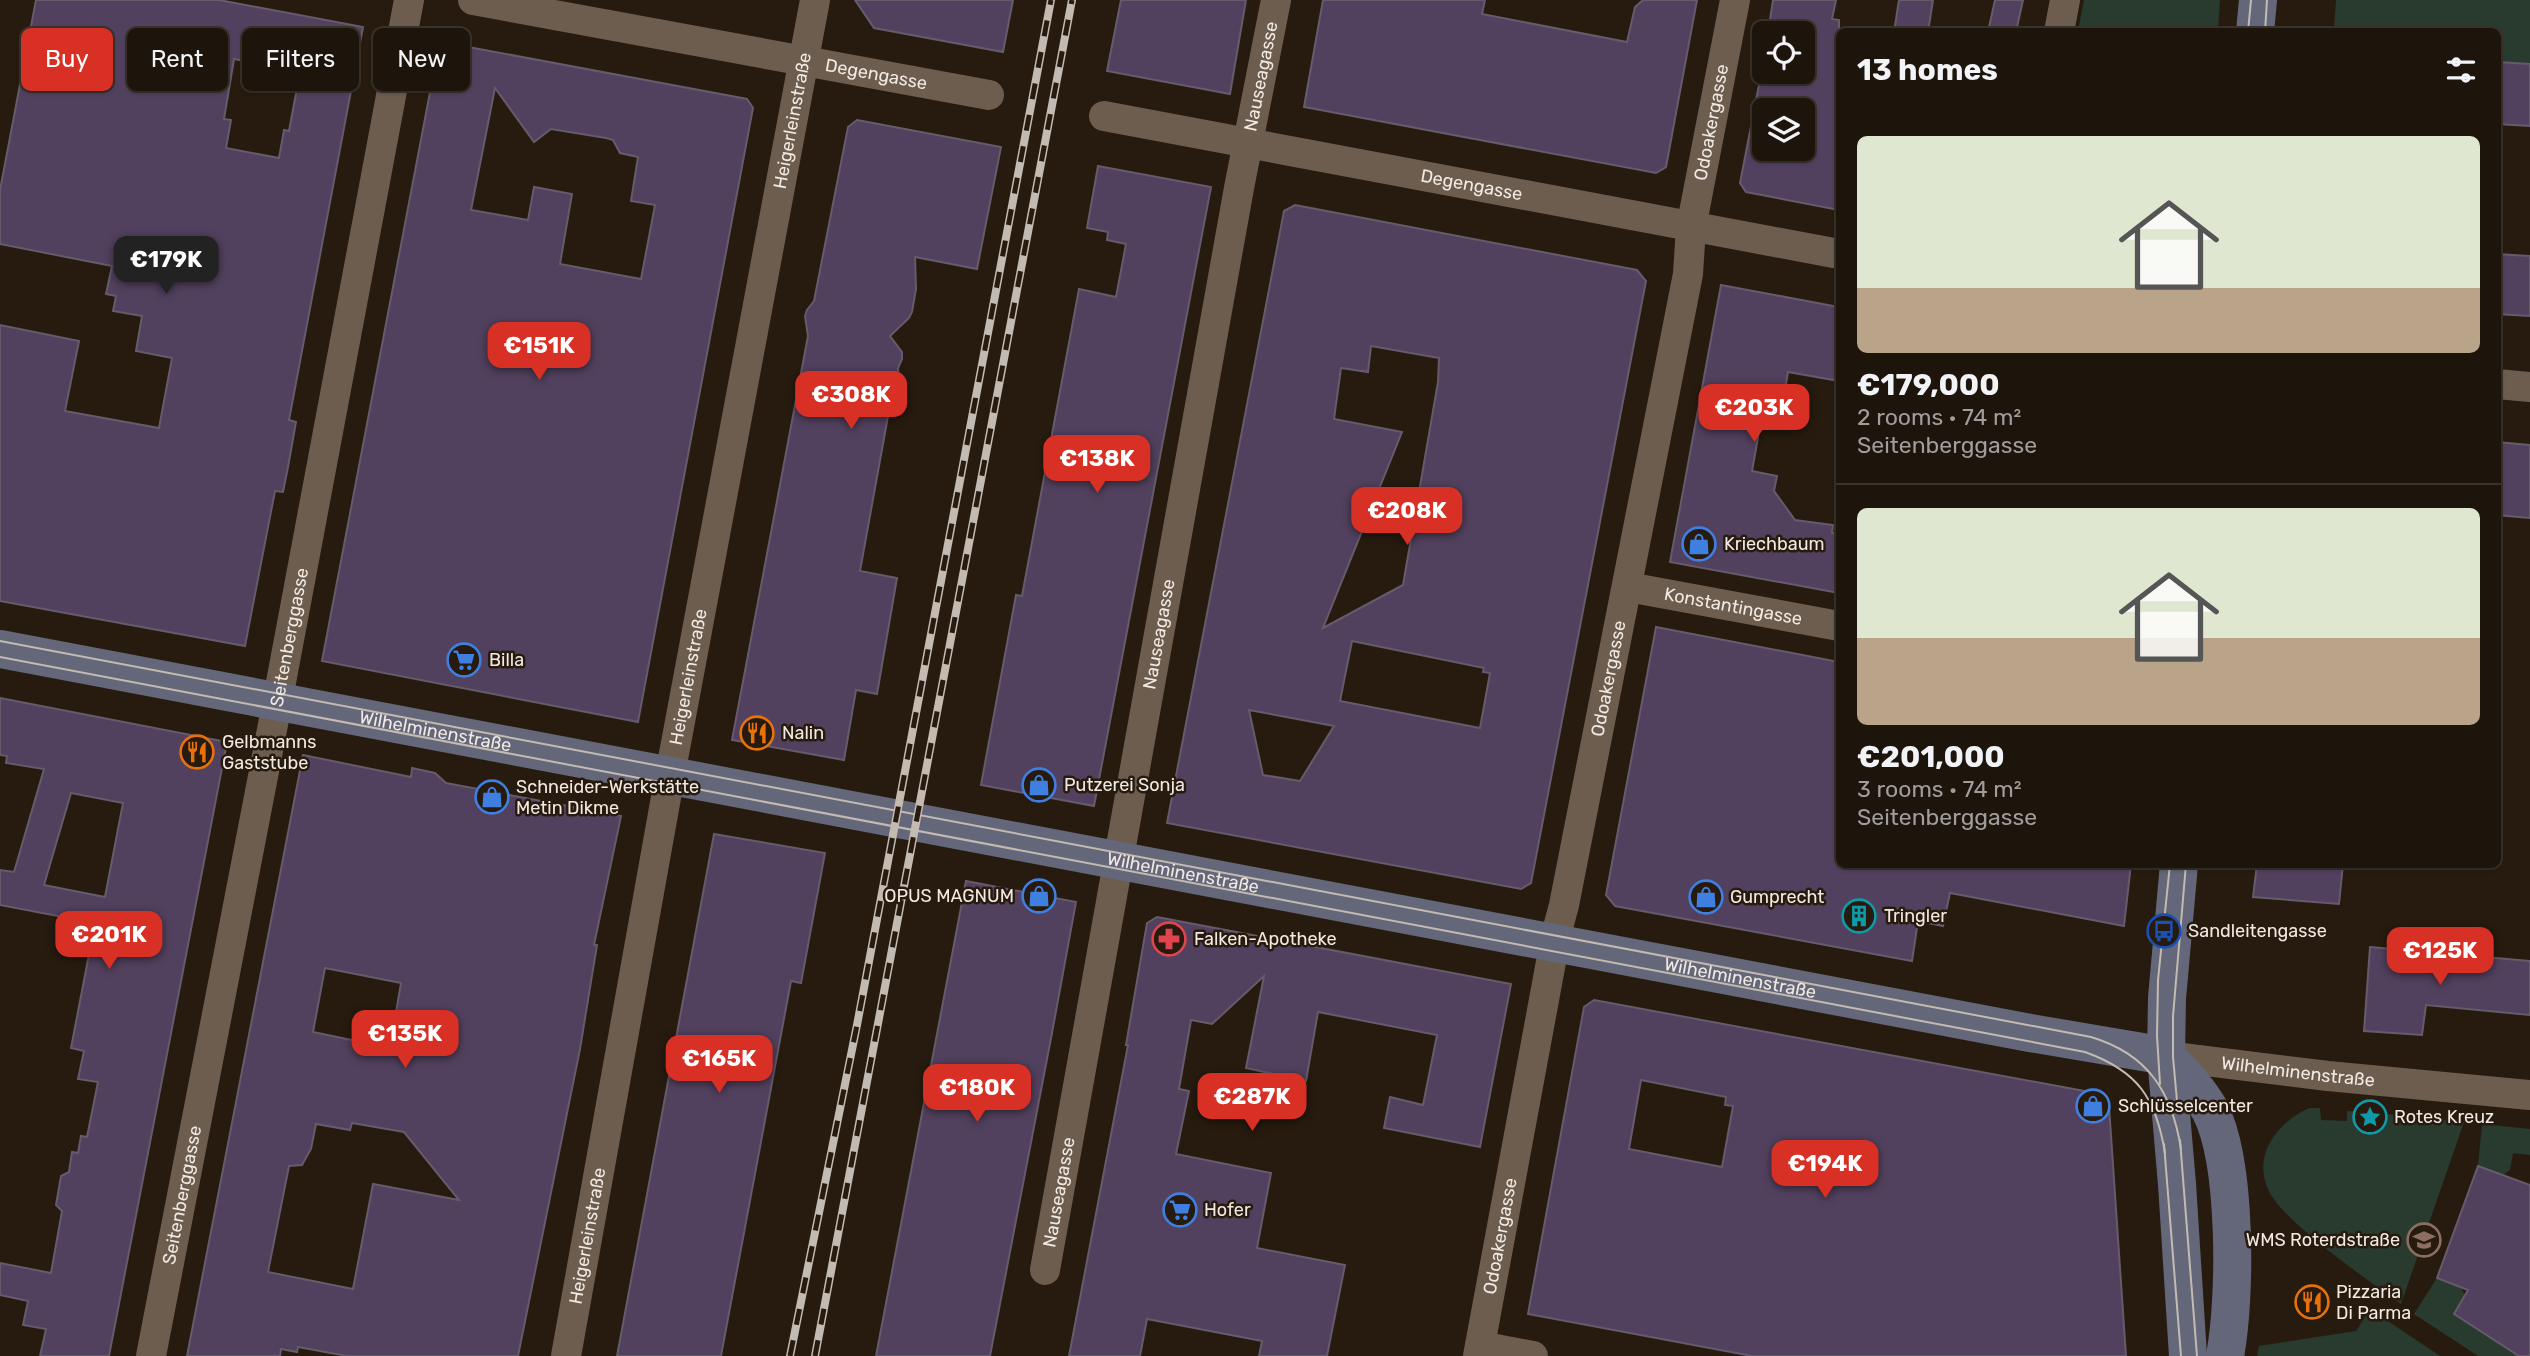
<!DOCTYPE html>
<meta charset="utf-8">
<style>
:root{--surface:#1d140b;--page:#251d14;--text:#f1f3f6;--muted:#a09e9d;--line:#3b332c;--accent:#d93025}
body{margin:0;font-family:Rubik,sans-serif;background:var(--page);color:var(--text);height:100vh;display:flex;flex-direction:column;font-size:26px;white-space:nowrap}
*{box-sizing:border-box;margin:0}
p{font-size:23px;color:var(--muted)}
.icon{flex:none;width:38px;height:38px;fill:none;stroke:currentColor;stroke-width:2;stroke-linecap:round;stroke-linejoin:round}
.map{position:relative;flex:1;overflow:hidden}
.details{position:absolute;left:1836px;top:28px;width:665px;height:840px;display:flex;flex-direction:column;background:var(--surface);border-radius:10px;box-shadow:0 2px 5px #0004,0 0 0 2px var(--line)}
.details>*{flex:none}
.top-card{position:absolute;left:21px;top:28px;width:665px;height:63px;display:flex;gap:14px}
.tools{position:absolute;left:1752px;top:21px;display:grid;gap:14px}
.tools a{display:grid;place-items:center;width:63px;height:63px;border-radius:10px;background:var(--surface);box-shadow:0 2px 5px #0004,0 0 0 2px var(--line);font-size:35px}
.price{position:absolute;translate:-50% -60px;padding:0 16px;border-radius:14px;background:var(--accent);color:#fff;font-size:23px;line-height:46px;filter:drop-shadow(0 2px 4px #0008)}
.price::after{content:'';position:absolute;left:50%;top:42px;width:21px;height:16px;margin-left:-10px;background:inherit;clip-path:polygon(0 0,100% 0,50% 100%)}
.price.selected{background:#222;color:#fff}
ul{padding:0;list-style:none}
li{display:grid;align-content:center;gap:14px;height:371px;padding:0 21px}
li+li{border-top:2px solid var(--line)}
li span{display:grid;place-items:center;height:217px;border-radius:10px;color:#555}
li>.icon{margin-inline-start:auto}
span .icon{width:126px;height:126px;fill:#fffc;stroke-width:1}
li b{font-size:30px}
h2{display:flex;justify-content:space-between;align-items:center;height:84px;padding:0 21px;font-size:30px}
.pill{padding:0 24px;border-radius:10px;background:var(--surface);box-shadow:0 2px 5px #0004,0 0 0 2px var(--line);font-size:24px;line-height:63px}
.pill.selected{background:var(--accent);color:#fff}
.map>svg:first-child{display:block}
.green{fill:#293b2f}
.building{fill:#52415e;stroke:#655b6b;stroke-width:2;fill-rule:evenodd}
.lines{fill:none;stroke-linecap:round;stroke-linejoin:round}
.street{stroke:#6c5d4f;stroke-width:30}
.secondary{stroke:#646779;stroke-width:38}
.tram{stroke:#c3bab1;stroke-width:2}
.rail-casing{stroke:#c3bab1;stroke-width:8}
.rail{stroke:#271b0f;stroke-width:5;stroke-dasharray:16;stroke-linecap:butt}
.labels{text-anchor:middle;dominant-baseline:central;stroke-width:5;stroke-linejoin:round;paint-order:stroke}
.street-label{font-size:18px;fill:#f2eae2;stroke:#271b0f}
.poi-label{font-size:18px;fill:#f2eae2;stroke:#271b0f;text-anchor:start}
</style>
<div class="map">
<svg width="2530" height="1356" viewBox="0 0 2530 1356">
<rect width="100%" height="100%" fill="#271b0f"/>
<g class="green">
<polygon points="2084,0 2220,0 2218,31 2078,31"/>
<polygon points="2336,0 2530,0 2530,64 2497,62 2497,32 2334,31"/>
<path d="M2309,1108H2320L2321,1120L2347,1121V1111L2363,1112L2364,1119H2376L2377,1113L2464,1122L2401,1304C2371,1282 2281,1221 2268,1189C2252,1153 2279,1122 2309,1108Z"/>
<polygon points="2482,1124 2530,1129 2530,1155 2513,1153 2510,1170 2503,1175 2478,1166"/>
<polygon points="2437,1278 2461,1287 2465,1296 2519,1356 2478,1356 2414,1314"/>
<polygon points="2370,1309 2440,1356 2257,1356 2259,1346 2356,1331"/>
</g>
<g class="building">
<path d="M36,0H219L363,27L289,420L296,422L288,467L283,492L275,491L245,646L0,601V325L79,341L65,411L159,428L172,358L136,351L142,316L113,311L116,296L106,294L112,266L0,244V190ZM234,59L300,72L289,131L284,130L279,158L226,148L231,120L224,119Z"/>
<polygon points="855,0 1013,0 1003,52 874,28"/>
<polygon points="1121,0 1246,0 1230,94 1107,71"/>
<polygon points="1323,0 1485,0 1482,14 1627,42 1635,7 1643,0 1697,0 1666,167 1656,173 1304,107"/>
<path d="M1773,0H1836L1832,19L1839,20V210L1746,192L1740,183L1764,59V72H1802V33H1768ZM1764,110H1802V149H1764Z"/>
<polygon points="1899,0 1933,0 1928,32 1894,32"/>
<polygon points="1995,0 2023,0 2016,32 1988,32"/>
<path d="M447,43L747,99L753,108L638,722L322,661L438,50ZM495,88L534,142L551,129L606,138L613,140L620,153L638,157L631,201L655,205L641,279L560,264L572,194L534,187L528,220L471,210Z"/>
<polygon points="2497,62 2530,64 2530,126 2497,124"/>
<polygon points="857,120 1001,147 977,269 915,257 916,289 912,312 909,318 890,336 902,352 902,359 898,368 899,384 892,394 860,571 897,578 877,694 856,690 844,760 732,740 808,336 805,316 807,310 814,301 848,127"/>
<polygon points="1098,166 1211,187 1094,806 981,785 1016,595 1022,596 1079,289 1116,297 1126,244 1107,240 1108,232 1087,228"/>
<path d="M1295,205L1637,270L1646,281L1531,883L1521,889L1167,823L1284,211ZM1371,346L1439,358L1438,382L1403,585L1323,628L1402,432L1334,419L1341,368L1368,372ZM1352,641L1484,668L1483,672L1490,673L1480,728L1340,701ZM1249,710L1334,726L1300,781L1263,775Z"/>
<polygon points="2497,254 2530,256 2530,316 2497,314"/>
<polygon points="1721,285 1839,307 1839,381 1788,372 1783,402 1765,398 1752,471 1777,476 1774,491 1795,520 1833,525 1832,533 1839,534 1839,593 1670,562"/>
<polygon points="2497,442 2530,445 2530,518 2497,515"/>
<polygon points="1656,627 1839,662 1839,864 2131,864 2124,926 1950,893 1943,926 1918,921 1912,961 1615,906 1606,895"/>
<path d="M0,698L227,742L109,1356H40L46,1329L23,1325L28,1301L0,1295V1263L51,1273L62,1211L56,1205L61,1176L69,1172L72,1152L78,1153L81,1136L87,1137L98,1082L78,1079L84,1051L71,1048L95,923L0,905V870L14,872L44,769L6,763L7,756L0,755ZM71,793L123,803L105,897L44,885Z"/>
<path d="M303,755L411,777L412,768L435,773L446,783L621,816L594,945H597L580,1049L518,1356H347L298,1347L297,1352L281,1349L280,1356H187ZM325,968L401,983L390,1048L313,1032ZM352,1123L404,1132L459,1200L373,1184L353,1289L268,1272L289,1166L302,1165L311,1149L316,1124L350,1130Z"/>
<polygon points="714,834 825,853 801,983 791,981 721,1356 617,1356"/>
<polygon points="2257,864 2343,864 2339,904 2253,897"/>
<polygon points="966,881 1076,902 1052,1033 990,1356 876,1356"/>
<polygon points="1157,917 1511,984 1480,1147 1384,1128 1390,1097 1423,1105 1437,1035 1318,1012 1306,1081 1246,1068 1264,976 1212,1024 1191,1020 1179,1089 1189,1091 1176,1154 1271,1173 1257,1248 1345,1265 1327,1356 1259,1356 1262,1341 1147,1319 1140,1356 1069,1356 1128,1045 1126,1045 1147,923"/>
<polygon points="2370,947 2530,961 2530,1015 2426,1005 2422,1035 2364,1031"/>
<path d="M1594,1000L2095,1093L2109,1106L2126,1356H1752L1528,1314L1584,1007ZM1641,1080L1726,1097L1725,1105L1733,1106L1722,1167L1629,1149Z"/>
<polygon points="2478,1166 2530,1185 2530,1356 2519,1356 2454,1314 2468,1290 2437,1278"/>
</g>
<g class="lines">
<g class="street">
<path id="s1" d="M473,0L989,95"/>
<polyline points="2059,32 2065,0"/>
<path id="s2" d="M1104,116L1839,254"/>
<polyline points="2497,384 2530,387"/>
<path id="s3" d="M1628,587L1839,626"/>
<path id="s4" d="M2166,1056L2328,1076L2530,1095"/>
<path id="s5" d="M1045,1270L1239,188L1276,0"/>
<polyline points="1480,1346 1533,1356"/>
<path id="s6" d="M151,1356L276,709L409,0"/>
<path id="s7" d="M566,1356L670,775L815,0"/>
<path id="s8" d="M1478,1356L1556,935L1564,905L1688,274L1691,228L1735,0"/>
</g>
<g class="secondary">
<polyline points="2255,32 2258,0"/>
<path id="s9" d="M0,649L2030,1033L2166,1056"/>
<polyline points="2179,864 2167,998 2166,1056 2177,1184 2188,1356"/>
<path d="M2166,1056C2182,1073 2199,1090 2210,1110C2237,1162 2236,1298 2225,1356"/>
</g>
<g class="tram">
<polyline points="2248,32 2251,0"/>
<polyline points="2265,32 2267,0"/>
<path d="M0,641L2091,1037C2148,1054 2172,1092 2181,1149"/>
<path d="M0,657L2085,1052C2138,1071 2156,1098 2165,1153"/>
<polyline points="2160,1084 2157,1036 2158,980 2170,864"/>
<polyline points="2178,1112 2173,1057 2173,1016 2186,864"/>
<polyline points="2180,1140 2197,1356"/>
<polyline points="2164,1144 2181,1356"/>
</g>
<defs>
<g id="rail">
<polyline points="790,1356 857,1025 1051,0"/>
<polyline points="815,1356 1072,0"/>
</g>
</defs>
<use href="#rail" class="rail-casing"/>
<use href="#rail" class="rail"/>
</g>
<defs>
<symbol id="shop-ring" viewBox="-11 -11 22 22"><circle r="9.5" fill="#271b0f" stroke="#3f7fe0" stroke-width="1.5"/><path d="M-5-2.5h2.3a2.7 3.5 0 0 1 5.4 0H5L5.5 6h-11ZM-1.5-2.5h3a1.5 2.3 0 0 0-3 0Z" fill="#3f7fe0"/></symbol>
<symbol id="supermarket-ring" viewBox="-11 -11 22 22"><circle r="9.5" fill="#271b0f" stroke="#3f7fe0" stroke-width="1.5"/><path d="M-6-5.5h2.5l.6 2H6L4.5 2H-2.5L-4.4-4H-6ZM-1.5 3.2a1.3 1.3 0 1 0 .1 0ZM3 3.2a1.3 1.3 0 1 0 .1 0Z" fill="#3f7fe0"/></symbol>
<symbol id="restaurant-ring" viewBox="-11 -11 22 22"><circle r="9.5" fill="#271b0f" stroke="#e8710a" stroke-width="1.5"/><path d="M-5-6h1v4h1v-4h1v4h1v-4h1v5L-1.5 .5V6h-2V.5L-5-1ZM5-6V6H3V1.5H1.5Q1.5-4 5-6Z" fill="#e8710a"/></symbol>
<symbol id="building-ring" viewBox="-11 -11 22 22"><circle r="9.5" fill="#271b0f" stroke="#0f9aa8" stroke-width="1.5"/><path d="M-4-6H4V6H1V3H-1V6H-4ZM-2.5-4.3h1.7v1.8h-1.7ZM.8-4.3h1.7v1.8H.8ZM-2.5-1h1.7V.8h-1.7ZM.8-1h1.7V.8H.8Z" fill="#0f9aa8"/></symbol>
<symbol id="bus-ring" viewBox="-11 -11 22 22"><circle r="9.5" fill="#271b0f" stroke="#1a4fb4" stroke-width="1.5"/><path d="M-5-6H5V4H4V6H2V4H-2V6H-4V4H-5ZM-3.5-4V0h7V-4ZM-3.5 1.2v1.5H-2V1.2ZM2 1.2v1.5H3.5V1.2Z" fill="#1a4fb4"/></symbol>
<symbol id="pharmacy-ring" viewBox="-11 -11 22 22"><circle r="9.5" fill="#271b0f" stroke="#e0444e" stroke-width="1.5"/><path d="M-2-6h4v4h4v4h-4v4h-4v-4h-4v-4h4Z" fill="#e0444e"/></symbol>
<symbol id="sight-ring" viewBox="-11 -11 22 22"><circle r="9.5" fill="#271b0f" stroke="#0f9aa8" stroke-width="1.5"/><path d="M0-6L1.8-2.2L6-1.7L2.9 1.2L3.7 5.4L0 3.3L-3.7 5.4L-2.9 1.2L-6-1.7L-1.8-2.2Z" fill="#0f9aa8"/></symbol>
<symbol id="school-ring" viewBox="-11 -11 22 22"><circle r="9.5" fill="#271b0f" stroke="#8d6e63" stroke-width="1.5"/><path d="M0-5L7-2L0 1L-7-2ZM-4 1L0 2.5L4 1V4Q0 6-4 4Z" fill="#8d6e63"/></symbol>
</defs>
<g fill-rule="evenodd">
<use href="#shop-ring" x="1680" y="525" width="38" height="38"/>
<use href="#supermarket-ring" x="445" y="641" width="38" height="38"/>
<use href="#restaurant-ring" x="738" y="714" width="38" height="38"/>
<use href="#restaurant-ring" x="178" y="733" width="38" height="38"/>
<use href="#shop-ring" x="1020" y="766" width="38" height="38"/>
<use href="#shop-ring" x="473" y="778" width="38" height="38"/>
<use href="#shop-ring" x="1020" y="877" width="38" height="38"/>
<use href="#shop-ring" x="1687" y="878" width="38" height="38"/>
<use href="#building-ring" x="1840" y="897" width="38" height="38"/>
<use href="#bus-ring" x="2145" y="912" width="38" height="38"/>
<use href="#pharmacy-ring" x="1150" y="920" width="38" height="38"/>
<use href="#shop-ring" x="2074" y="1087" width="38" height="38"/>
<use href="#sight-ring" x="2351" y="1098" width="38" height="38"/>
<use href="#supermarket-ring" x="1161" y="1191" width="38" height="38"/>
<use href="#school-ring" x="2405" y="1221" width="38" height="38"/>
<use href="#restaurant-ring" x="2293" y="1283" width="38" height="38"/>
</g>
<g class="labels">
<g class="street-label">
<text stroke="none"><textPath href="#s1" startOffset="410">Degengasse</textPath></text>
<text stroke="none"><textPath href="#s5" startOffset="1213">Nauseagasse</textPath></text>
<text stroke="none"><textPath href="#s7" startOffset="1256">Heigerleinstraße</textPath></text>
<text stroke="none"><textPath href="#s8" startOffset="1256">Odoakergasse</textPath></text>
<text stroke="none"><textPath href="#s2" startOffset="374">Degengasse</textPath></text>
<text stroke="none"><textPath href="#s3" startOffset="107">Konstantingasse</textPath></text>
<text stroke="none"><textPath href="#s5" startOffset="646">Nauseagasse</textPath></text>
<text stroke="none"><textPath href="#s6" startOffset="732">Seitenberggasse</textPath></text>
<text stroke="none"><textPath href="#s7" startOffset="690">Heigerleinstraße</textPath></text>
<text stroke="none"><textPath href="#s8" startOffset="690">Odoakergasse</textPath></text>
<text stroke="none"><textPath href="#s9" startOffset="443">Wilhelminenstraße</textPath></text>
<text stroke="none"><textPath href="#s9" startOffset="1204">Wilhelminenstraße</textPath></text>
<text stroke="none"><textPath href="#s9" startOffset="1771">Wilhelminenstraße</textPath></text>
<text stroke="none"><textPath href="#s4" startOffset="133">Wilhelminenstraße</textPath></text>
<text stroke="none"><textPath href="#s5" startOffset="79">Nauseagasse</textPath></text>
<text stroke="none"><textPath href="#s6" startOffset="164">Seitenberggasse</textPath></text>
<text stroke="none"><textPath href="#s8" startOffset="122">Odoakergasse</textPath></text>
<text stroke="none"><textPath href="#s7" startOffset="122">Heigerleinstraße</textPath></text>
</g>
<g class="poi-label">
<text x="1724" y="544">Kriechbaum</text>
<text x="489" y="660">Billa</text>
<text x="782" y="733">Nalin</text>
<text x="222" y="742">Gelbmanns<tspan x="222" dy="21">Gaststube</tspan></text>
<text x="1064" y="785">Putzerei Sonja</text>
<text x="516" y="787">Schneider-Werkstätte<tspan x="516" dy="21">Metin Dikme</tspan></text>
<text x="1014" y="896" text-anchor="end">OPUS MAGNUM</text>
<text x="1730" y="897">Gumprecht</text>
<text x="1884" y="916">Tringler</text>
<text x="2188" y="931">Sandleitengasse</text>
<text x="1194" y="939">Falken-Apotheke</text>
<text x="2118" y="1106">Schlüsselcenter</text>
<text x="2394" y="1117">Rotes Kreuz</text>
<text x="1204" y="1210">Hofer</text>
<text x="2400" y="1240" text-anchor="end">WMS Roterdstraße</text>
<text x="2336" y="1292">Pizzaria<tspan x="2336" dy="21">Di Parma</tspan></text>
</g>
</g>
</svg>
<div class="tools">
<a><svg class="icon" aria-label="locate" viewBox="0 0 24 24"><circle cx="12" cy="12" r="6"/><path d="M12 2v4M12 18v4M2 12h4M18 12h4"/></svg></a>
<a><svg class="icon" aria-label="layers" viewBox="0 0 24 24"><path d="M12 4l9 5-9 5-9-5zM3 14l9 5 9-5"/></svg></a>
</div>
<b class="price selected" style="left:166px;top:296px">€179K</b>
<b class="price" style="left:539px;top:382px">€151K</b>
<b class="price" style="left:851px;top:431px">€308K</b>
<b class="price" style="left:1754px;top:444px">€203K</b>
<b class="price" style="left:1097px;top:495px">€138K</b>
<b class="price" style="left:1407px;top:547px">€208K</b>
<b class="price" style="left:109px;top:971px">€201K</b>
<b class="price" style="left:2440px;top:987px">€125K</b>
<b class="price" style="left:405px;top:1070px">€135K</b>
<b class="price" style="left:719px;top:1095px">€165K</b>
<b class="price" style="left:977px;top:1124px">€180K</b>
<b class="price" style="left:1252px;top:1133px">€287K</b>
<b class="price" style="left:1825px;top:1200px">€194K</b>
<div class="top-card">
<a class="pill selected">Buy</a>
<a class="pill">Rent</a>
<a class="pill">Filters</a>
<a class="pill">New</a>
</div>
<section class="details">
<h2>13 homes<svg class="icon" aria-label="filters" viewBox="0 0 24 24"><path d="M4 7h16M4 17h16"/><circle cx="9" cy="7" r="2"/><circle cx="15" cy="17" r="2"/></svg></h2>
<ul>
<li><span style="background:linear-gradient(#dfe7d0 70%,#b9a48a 0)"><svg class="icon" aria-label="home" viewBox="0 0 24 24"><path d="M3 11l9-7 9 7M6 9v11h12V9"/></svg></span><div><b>€179,000</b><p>2 rooms · 74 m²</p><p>Seitenberggasse</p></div></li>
<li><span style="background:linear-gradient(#dfe7d0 60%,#b9a48a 0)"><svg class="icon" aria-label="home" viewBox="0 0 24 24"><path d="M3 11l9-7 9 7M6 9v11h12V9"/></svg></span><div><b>€201,000</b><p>3 rooms · 74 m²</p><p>Seitenberggasse</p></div></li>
</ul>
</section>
</div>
